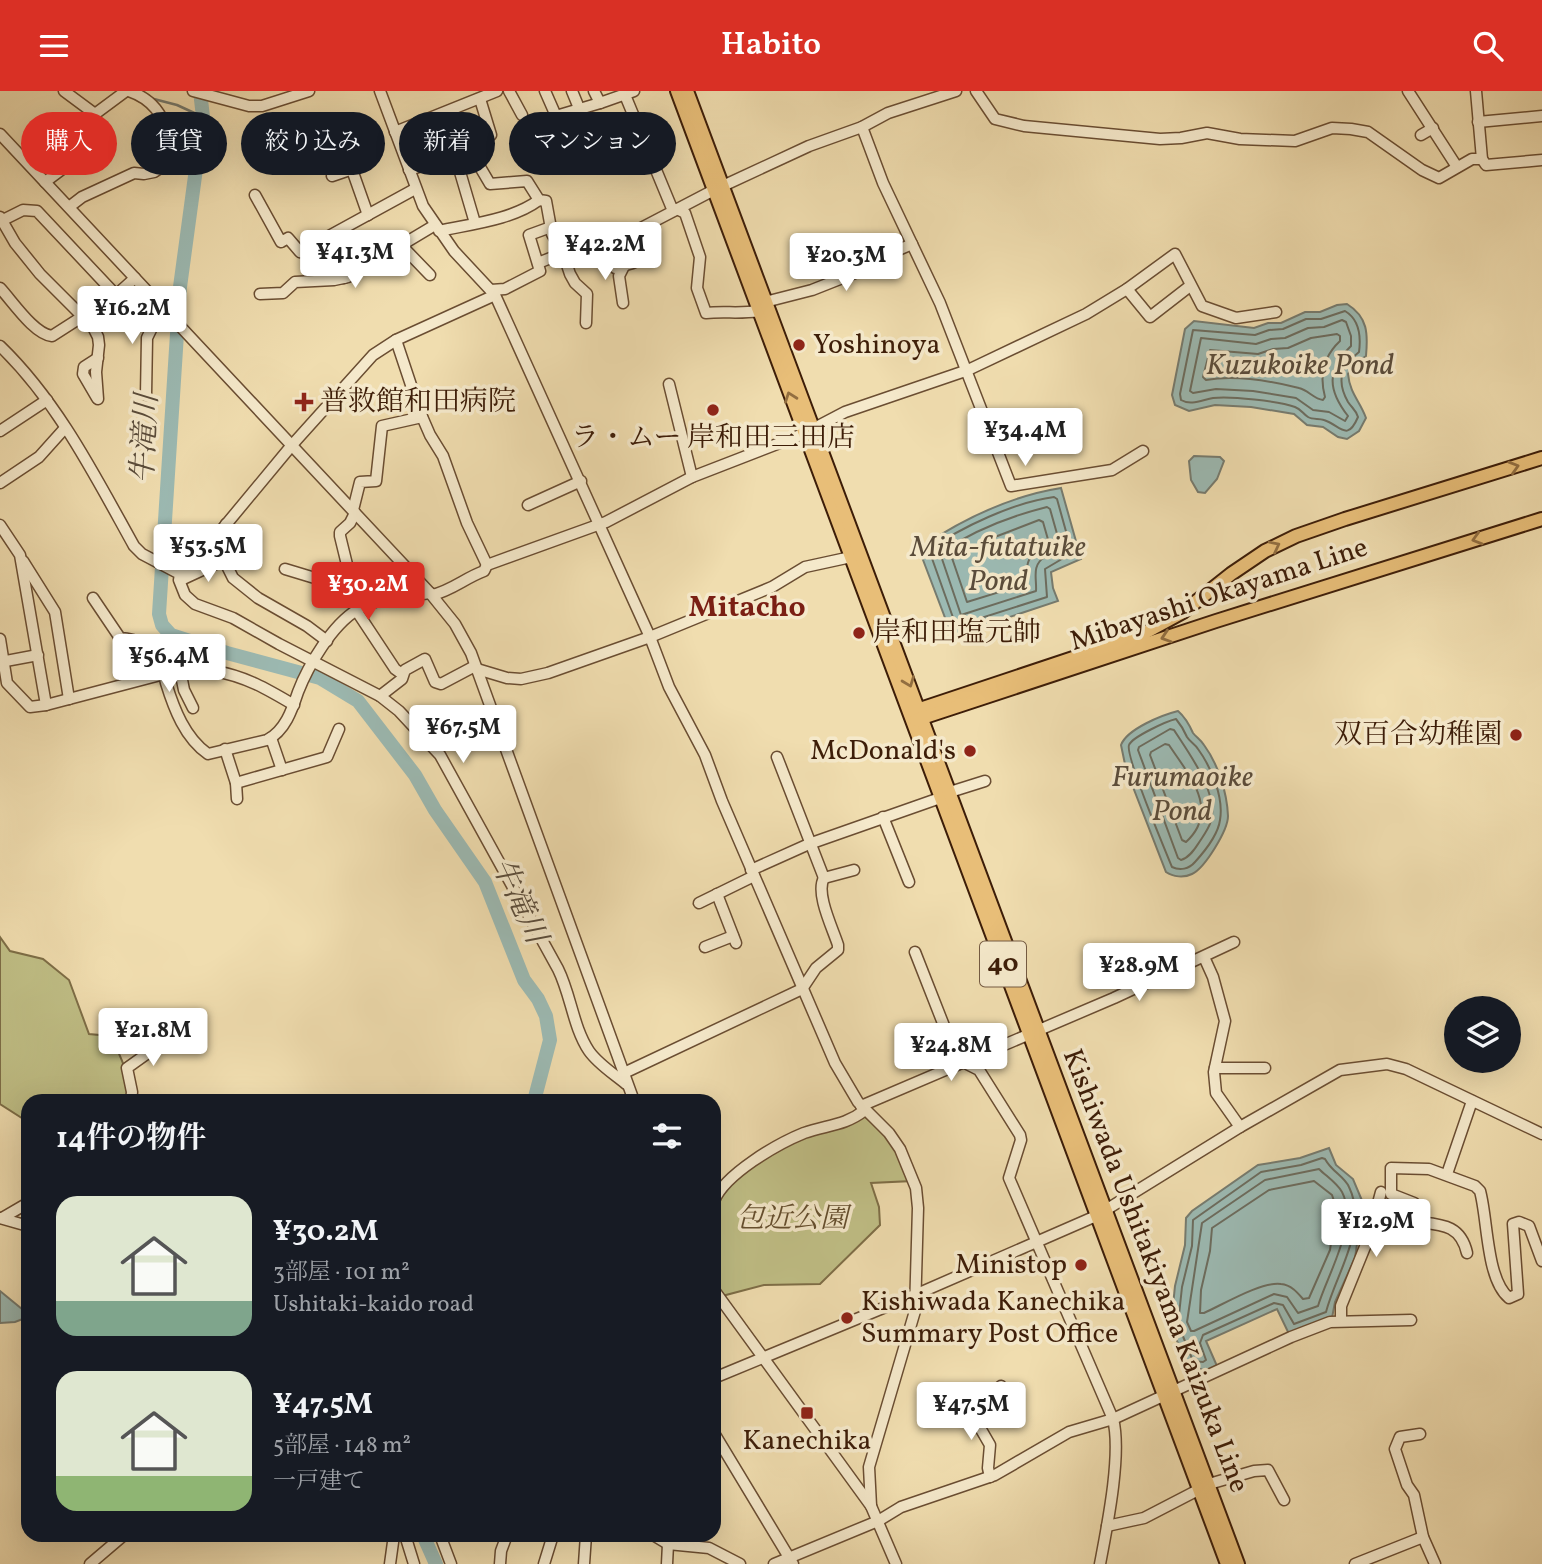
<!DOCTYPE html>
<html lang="ja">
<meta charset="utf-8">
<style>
:root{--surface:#171b24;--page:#242831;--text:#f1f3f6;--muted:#9ea1a6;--accent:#d93025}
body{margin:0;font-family:Vollkorn,"Noto Serif JP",serif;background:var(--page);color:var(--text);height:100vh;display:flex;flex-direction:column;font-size:26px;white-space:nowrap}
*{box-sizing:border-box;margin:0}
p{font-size:23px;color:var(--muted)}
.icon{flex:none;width:38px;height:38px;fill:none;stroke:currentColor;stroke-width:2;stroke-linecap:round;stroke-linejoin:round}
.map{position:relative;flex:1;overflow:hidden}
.details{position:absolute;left:21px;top:1003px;width:700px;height:448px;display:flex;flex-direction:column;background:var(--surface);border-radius:21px;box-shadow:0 7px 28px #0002}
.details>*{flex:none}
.hud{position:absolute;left:21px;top:21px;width:700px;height:63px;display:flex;gap:14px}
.tools{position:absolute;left:1444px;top:905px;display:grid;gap:14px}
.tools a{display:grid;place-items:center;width:77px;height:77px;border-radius:50%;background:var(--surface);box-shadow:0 7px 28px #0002;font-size:35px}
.price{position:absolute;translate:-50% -60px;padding:0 16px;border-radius:7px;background:#fff;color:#222;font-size:23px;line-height:46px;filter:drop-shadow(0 2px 4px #0008)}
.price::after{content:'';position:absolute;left:50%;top:42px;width:21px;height:16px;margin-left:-10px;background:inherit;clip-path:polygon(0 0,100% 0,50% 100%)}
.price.on{background:var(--accent);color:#fff}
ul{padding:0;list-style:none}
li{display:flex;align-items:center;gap:21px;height:175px;padding:0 35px}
li span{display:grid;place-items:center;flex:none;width:196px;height:140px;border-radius:21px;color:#555}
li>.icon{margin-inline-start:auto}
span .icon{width:84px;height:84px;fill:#fffc;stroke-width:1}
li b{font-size:30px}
h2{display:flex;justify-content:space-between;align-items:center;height:84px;padding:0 35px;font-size:30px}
.tag{padding:0 24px;border-radius:32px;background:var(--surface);box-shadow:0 7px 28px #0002;font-size:24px;line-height:63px}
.tag.on{background:var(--accent);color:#fff}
header{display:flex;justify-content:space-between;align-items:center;height:91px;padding:0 35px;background:var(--accent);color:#fff;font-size:32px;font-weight:600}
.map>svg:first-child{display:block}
.green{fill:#c0bf86;stroke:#7e6e47;stroke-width:2}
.water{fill:#9cbab3;stroke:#767b6f;stroke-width:2}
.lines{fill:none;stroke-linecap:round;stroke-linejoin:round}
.shore{stroke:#6c6c5e;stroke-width:2}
.stream{stroke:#767b6f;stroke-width:2.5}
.river{stroke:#9cbab3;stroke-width:14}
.minor-casing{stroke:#6a4d32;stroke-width:13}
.major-casing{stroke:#3d1d08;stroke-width:16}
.minor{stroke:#f5e9cb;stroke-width:10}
.major{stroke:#e8be78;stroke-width:12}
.oneway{stroke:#926e40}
.poi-dot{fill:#8f2418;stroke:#f5e9cb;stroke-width:2.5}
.labels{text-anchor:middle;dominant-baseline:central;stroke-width:7;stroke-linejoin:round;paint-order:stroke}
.shield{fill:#f5e9cb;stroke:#745a42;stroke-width:2}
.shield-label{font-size:26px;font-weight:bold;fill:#3d1d08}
.poi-label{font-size:28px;fill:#3d1d08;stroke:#f5e9cb;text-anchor:start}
.street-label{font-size:28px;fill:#3d1d08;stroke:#f5e9cb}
.park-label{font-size:28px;font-style:italic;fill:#644e2e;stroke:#f5e9cb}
.water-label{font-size:30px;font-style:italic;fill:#5a4c3b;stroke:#f5e9cb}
.neighbourhood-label{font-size:30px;font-weight:bold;fill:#7a1f14;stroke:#f5e9cb}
</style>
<header><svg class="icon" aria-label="menu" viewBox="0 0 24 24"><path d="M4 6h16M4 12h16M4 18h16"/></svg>Habito<svg class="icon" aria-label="search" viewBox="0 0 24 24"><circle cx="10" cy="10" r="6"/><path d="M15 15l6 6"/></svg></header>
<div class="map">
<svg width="1542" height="1473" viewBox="0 0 1542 1473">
<rect width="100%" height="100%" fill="#f0ddaf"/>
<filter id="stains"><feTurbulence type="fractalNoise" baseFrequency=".00286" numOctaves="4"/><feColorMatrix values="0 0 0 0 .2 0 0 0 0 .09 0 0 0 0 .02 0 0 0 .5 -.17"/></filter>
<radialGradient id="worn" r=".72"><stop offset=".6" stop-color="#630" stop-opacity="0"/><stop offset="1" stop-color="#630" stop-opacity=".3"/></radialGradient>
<g class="green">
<path d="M0,846L10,860L43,868L69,889L89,943L110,945C121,965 132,987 126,1010H28V1031L0,1013Z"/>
<path d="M864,1025C889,1045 898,1062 912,1090L871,1092L879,1116L880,1134L820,1193L764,1194L722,1205C710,1188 714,1167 714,1147C714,1132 713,1118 719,1105C727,1087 793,1048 813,1042C831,1036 848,1038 864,1025Z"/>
</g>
<g class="water">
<path d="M1347,213C1368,226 1368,243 1366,265L1353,274L1348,283C1350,303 1360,310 1366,327L1359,340L1347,348L1338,346L1323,336L1307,334L1294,323L1251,316L1215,314L1189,320L1175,314L1172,304L1185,238L1194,230L1254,237L1268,232H1281L1305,221H1320L1337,214Z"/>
<polygon points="1194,365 1220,366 1224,370 1217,388 1205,402 1198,401 1191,389 1189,370"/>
<path d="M1061,397L1081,468L1051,481L1053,497L1058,510L952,545L920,461L921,456C963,428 1011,405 1061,397Z"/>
<path d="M1178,620C1185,626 1189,633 1193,642C1196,646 1201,649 1204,654C1218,673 1227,701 1228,725C1228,739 1205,777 1192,783C1184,787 1173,786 1166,781L1126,678L1121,654C1127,638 1162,624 1178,620Z"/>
<polygon points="1329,1057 1336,1074 1353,1088 1363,1112 1355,1167 1335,1211 1332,1227 1289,1243 1277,1218 1206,1250 1217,1275 1206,1280 1198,1277 1189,1281 1171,1234 1175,1195 1185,1154 1186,1127 1192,1120 1258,1074 1300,1067"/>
<polygon points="0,1200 28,1223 28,1226 15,1231 0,1232"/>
</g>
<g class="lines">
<g class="shore">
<path d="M1345,220C1360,229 1361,246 1359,261C1341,275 1336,290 1348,311C1352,317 1356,319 1358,326C1347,352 1340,334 1324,329C1319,327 1313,329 1308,326C1303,323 1301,318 1295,316C1278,310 1231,305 1213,307C1202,309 1191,315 1181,309L1180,303L1193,239L1255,244L1269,239L1283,238L1306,228H1321Z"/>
<path d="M1342,229L1346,231L1351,245V255C1327,279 1327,298 1348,325L1345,330L1329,321L1313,319L1296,307L1253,300L1216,298L1193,302L1190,300L1201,247L1256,253L1271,248L1285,247L1308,237L1324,236Z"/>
<path d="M1337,243L1340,245V250C1323,266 1319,284 1325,306L1323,309C1314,308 1308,299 1299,297C1271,290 1235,284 1206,289L1203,286L1210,259L1258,263L1273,258L1288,257L1311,247Z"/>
<path d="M1054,406L1057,408L1072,462L1045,478L1047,506L956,535L929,459C961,436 1015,411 1054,406Z"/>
<path d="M1047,416L1050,418L1061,457C1056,461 1051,463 1045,466C1031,474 1037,488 1036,500L961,524L940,462C971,441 1011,425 1047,416Z"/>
<path d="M1039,429L1043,431L1049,452C1026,469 1028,464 1025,493L967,511L952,467L987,449Z"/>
<path d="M1176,628C1181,634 1184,639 1187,646C1190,651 1195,653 1198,658C1211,676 1224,706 1220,729C1218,744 1205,760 1195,771C1189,778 1180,780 1172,776C1165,759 1125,664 1129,654C1132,646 1167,630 1176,628Z"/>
<path d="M1170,638L1174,639C1188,661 1219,702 1211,730C1209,737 1204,744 1200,750C1195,758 1189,767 1181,769L1178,767L1138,659L1139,656Z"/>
<path d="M1165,653L1169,654C1188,683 1221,719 1186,751L1182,749L1150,664L1151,661Z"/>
<path d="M1322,1067L1325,1068C1332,1081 1344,1085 1349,1096C1369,1137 1336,1182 1326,1221L1294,1233L1283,1214L1274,1212L1203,1244L1200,1252L1206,1269L1203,1271L1193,1270L1178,1233L1182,1196L1192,1155L1193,1129L1261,1081L1301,1074Z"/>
<path d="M1319,1078C1326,1085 1337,1092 1342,1101C1359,1133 1327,1184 1318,1215L1298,1222L1287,1206L1274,1203L1194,1240H1191L1187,1231L1202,1132L1265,1089Z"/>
<path d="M1314,1090L1332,1104L1336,1116L1330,1159L1309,1207L1303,1208C1297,1201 1291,1194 1281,1193C1262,1190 1222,1214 1204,1222H1200L1201,1199L1210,1160L1212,1137L1269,1099Z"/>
</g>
<polyline class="stream" points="150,7 177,14 203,26"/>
<g class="river">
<polyline points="200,0 203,26 180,196 159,523 162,534 171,544 227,562 320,587 358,610 415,684 435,719 485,791 524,889 538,908 546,925 550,949 534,1010"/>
<polyline points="423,1444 436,1473"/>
</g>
<defs>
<g id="minor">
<polyline points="64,0 95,23"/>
<path d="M129,0C158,10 163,29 175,54"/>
<polyline points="193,0 249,15 262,15 309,0"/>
<polyline points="380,0 423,115 454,160 495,204 650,546 669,596 705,664 722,710 835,972 858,1011 889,1042 900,1058 916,1097 918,1117 915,1220 869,1376 871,1415"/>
<polyline points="509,0 522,24"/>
<polyline points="545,0 556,25 600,12"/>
<polyline points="572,0 579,17"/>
<polyline points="594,0 600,12 634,0"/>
<polyline points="976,0 995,28 1024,35 1160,48 1181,47 1207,42 1240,48 1295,50 1332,37 1351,38 1368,41 1422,79 1439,87 1472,68 1482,68"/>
<polyline points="1408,0 1457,76"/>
<polyline points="1476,0 1482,68 1486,74 1542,69"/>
<polyline points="625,4 673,120"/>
<polyline points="1478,31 1542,25"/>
<polyline points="862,36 883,92 940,212 1011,395 1112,379 1143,360"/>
<polyline points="338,39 368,124"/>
<polyline points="395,41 497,0"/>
<polyline points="0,43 430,502 455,533 471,562 634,1010"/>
<polyline points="1421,44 1433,37"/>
<polyline points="470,59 467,52 491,44 480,8"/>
<polyline points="455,64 475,132"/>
<polyline points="409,79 470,59 490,93 527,90 539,109 546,110 552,143 563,162 570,183 575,192 587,203 586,232"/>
<polyline points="332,85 367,73 365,58 355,33"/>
<polyline points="45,91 61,79 95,23 126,0"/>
<polyline points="255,104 281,151 288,147 300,161 415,98"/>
<polyline points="69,116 82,106 134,82 144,83 154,81 171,70"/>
<path d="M677,118L685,122L700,166L697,197L706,222C724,220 740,223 758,220"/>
<polyline points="0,126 15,152 40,183 93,236 98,246 99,254 96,281 98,308"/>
<polyline points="3,129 23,119 37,120 116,204"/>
<path d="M439,140C471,133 512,129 539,109"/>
<polyline points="328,147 344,187"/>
<polyline points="401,154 430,184"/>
<polyline points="538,172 563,162 572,162 624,146 712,100 809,55 862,36 888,22 956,0"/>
<polyline points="615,177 633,172 635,167 624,146"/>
<path d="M0,197C13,211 34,243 52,245L116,204L135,187"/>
<polyline points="1127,198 1150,226 1190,195"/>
<polyline points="491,199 505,198 540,180 529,144 551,136"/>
<polyline points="260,203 283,202 295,191 334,189 348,186 435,134"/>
<polyline points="765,211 812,199 855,182 880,167 912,153"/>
<polyline points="623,212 619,185 624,175"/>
<polyline points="396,249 420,321 430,344 443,365 467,432 487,474"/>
<path d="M0,255C58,311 95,385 134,455L142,463L180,483L179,489L185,504L195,513L233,527L279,553L380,605L399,620L440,664L558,878C571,904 573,936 589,960C598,973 614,983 626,993"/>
<polyline points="669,293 692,386"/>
<polyline points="146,304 147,247 162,216"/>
<polyline points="97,307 83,283 84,276 98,267"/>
<polyline points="0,340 47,309"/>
<polyline points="0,392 39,366 65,337"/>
<polyline points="528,414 581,390"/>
<polyline points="353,419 360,391 376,390 382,335 422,326"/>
<polyline points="226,433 230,440 224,453 224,469 233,487 258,507 307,535 327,550"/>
<polyline points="0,434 20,464 46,614 164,583"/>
<polyline points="23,470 55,521 69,608"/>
<polyline points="285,478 328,491 351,490 360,517"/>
<polyline points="180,483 190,477 292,354 373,264 396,249 495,204"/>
<polyline points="183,488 224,469"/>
<polyline points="351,490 340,445 340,441 350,432 355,422"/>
<path d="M432,504C451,500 465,487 484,480L487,474L606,431L692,386L803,343L845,321L968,279L1086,223L1127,198L1175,163L1202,215L1236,227L1276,221"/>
<path d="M93,507L120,547C137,548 151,555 161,571C165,576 164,585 166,592C174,618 185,647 208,663L267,649C285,640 292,619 298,601C308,575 332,534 357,519C377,506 407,505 430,502"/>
<polyline points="356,519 395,578 402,583"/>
<polyline points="0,548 7,592 30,616 46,614"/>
<polyline points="0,571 38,564"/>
<polyline points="163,573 181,584 184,599 193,617"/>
<polyline points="477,578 507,587 521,588 548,582 650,546 772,496 805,476 851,466"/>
<path d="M214,580C245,585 267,598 294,614"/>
<polyline points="380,605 402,588 405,579 425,568 435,591 441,593 475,575"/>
<polyline points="271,647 282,679"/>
<polyline points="225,658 236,692 237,708"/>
<polyline points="777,666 824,787"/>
<polyline points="236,692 327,666 339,638"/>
<polyline points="950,701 985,690"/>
<polyline points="883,726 909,791"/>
<polyline points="751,779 809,753 940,707"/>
<polyline points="717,803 736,852"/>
<polyline points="699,812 754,785"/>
<polyline points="705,856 733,845"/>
<polyline points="915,861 959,973"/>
<polyline points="1204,866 1213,886 1225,930 1214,981 1216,1002 1240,1036"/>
<path d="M963,971L979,979L1020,1044L1021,1049L1009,1087L1113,1328C1122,1363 1107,1436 1100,1473"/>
<polyline points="1215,977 1265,977"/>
<path d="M624,982L802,898L816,877L838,859V854C833,838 815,802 824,787L854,779"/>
<polyline points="131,1010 132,1001 127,977 162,952"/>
<polyline points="861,1015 1114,907 1234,851"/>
<polyline points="1447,1083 1472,1010"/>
<path d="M714,1110C725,1083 777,1053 804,1042C826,1034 845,1035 865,1019"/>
<polyline points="0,1127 28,1135"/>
<polyline points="2,1127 28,1112"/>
<path d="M1411,1130C1438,1134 1460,1131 1467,1162"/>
<path d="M1410,1142L1414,1112L1391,1103V1077L1429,1078L1475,1095L1480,1100C1488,1129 1486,1188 1509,1207L1518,1203L1513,1133L1519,1131L1529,1135L1542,1170"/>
<polyline points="714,1199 871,1415 896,1473"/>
<polyline points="1341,1230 1341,1215 1369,1146 1381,1101"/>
<polyline points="714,1287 917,1203 1096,1125 1240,1036 1340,979 1387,973 1406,978 1542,1043"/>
<polyline points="964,1309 990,1354 988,1377 990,1386"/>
<polyline points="970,1320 1001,1295"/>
<polyline points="714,1342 793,1473"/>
<polyline points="1420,1343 1400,1346 1395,1358 1407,1394 1414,1404 1423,1446 1435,1473"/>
<polyline points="1209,1393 1254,1380 1268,1379 1284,1409"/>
<polyline points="1107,1435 1144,1427 1200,1398"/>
<polyline points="405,1444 414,1473"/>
<polyline points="440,1444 451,1473"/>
<polyline points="653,1444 668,1453 709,1457 740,1473"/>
<polyline points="90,1473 124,1444"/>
<polyline points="390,1473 394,1444"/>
<polyline points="500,1473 501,1460 507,1444"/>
<polyline points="544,1473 553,1444"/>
<polyline points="584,1473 586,1444"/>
<polyline points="667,1473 668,1453"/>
<polyline points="774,1473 878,1430 901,1416 995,1384 1069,1341 1113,1328 1291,1246 1330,1231 1411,1229"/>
<polyline points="1355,1473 1423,1446"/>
</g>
<g id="major">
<polyline points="677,0 1227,1473"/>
<polyline points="687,0 1238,1473"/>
<polyline points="914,620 1139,545 1183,521 1231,483 1265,460 1296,445 1345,428 1542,367"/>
<polyline points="916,629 1216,530 1542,428"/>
</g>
</defs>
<use href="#minor" class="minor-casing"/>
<use href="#major" class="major-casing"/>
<use href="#minor" class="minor"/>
<use href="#major" class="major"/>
</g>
<defs><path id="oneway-chevron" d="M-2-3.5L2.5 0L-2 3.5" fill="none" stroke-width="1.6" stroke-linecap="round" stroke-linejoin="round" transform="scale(1.75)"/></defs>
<g class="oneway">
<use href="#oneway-chevron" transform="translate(790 306) rotate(-110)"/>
<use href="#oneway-chevron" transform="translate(1514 376) rotate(-17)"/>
<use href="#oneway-chevron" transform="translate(1477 448) rotate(164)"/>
<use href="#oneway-chevron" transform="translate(1275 455) rotate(-27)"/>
<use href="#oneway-chevron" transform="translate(1166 546) rotate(162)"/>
<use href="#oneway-chevron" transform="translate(909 591) rotate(69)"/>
</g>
<g class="poi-dot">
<circle cx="799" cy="254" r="7"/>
<path d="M300.5 300.5h7v7h7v7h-7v7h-7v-7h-7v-7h7z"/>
<circle cx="713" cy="319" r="7"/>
<circle cx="859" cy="542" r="7"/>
<circle cx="1516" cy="644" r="7"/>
<circle cx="970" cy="660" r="7"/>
<circle cx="1081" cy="1174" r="7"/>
<circle cx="847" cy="1227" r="7"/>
<rect x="800" y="1315" width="14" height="14" rx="3.5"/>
</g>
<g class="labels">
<rect class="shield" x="980" y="850.5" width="46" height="45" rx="5"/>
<g class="shield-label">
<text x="1003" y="873">40</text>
</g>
<g class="poi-label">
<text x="813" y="254">Yoshinoya</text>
<text x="320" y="311">普救館和田病院</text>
<text x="713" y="347" text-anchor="middle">ラ・ムー 岸和田三田店</text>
<text x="873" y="542">岸和田塩元帥</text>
<text x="1502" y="644" text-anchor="end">双百合幼稚園</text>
<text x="956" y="660" text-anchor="end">McDonald's</text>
<text x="1067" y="1174" text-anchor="end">Ministop</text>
<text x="861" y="1211">Kishiwada Kanechika<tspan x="861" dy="32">Summary Post Office</tspan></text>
<text x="807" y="1350" text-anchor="middle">Kanechika</text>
</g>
<g class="street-label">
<text transform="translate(1219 504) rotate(-18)">Mibayashi Okayama Line</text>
<text transform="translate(1155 1180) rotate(69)">Kishiwada Ushitakiyama Kaizuka Line</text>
</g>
<g class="park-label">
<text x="792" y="1128">包近公園</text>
</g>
<g class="water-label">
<text x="1300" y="275">Kuzukoike Pond</text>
<text transform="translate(146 348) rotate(-87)">牛滝川</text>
<text x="998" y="457">Mita-futatuike<tspan x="998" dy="34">Pond</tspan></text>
<text x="1182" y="687">Furumaoike<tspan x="1182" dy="34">Pond</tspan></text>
<text transform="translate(518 810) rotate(65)">牛滝川</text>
</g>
<g class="neighbourhood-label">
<text x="747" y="517">Mitacho</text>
</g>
</g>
<rect width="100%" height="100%" filter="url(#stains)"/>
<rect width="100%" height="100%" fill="url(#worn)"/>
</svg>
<div class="tools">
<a><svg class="icon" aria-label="layers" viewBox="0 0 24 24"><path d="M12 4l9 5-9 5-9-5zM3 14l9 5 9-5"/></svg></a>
</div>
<b class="price" style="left:605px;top:191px">¥42.2M</b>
<b class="price" style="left:355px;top:199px">¥41.3M</b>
<b class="price" style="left:846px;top:202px">¥20.3M</b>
<b class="price" style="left:132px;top:255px">¥16.2M</b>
<b class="price" style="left:1025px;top:377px">¥34.4M</b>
<b class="price" style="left:208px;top:493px">¥53.5M</b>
<b class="price on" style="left:368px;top:531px">¥30.2M</b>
<b class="price" style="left:169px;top:603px">¥56.4M</b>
<b class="price" style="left:463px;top:674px">¥67.5M</b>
<b class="price" style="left:1139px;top:912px">¥28.9M</b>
<b class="price" style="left:153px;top:977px">¥21.8M</b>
<b class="price" style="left:951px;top:992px">¥24.8M</b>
<b class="price" style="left:1376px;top:1168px">¥12.9M</b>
<b class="price" style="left:971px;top:1351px">¥47.5M</b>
<div class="hud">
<a class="tag on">購入</a>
<a class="tag">賃貸</a>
<a class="tag">絞り込み</a>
<a class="tag">新着</a>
<a class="tag">マンション</a>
</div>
<section class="details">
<h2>14件の物件<svg class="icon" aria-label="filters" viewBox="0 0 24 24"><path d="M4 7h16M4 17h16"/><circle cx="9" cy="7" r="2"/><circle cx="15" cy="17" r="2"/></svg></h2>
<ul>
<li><span style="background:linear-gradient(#dfe7d0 75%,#7fa58c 0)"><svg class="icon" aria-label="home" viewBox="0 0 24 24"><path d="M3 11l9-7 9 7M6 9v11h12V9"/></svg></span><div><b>¥30.2M</b><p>3部屋 · 101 m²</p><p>Ushitaki-kaido road</p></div></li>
<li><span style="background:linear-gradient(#dfe7d0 75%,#8fb573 0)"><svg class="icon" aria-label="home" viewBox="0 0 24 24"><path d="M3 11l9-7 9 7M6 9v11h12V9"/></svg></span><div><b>¥47.5M</b><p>5部屋 · 148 m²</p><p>一戸建て</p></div></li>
</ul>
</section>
</div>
